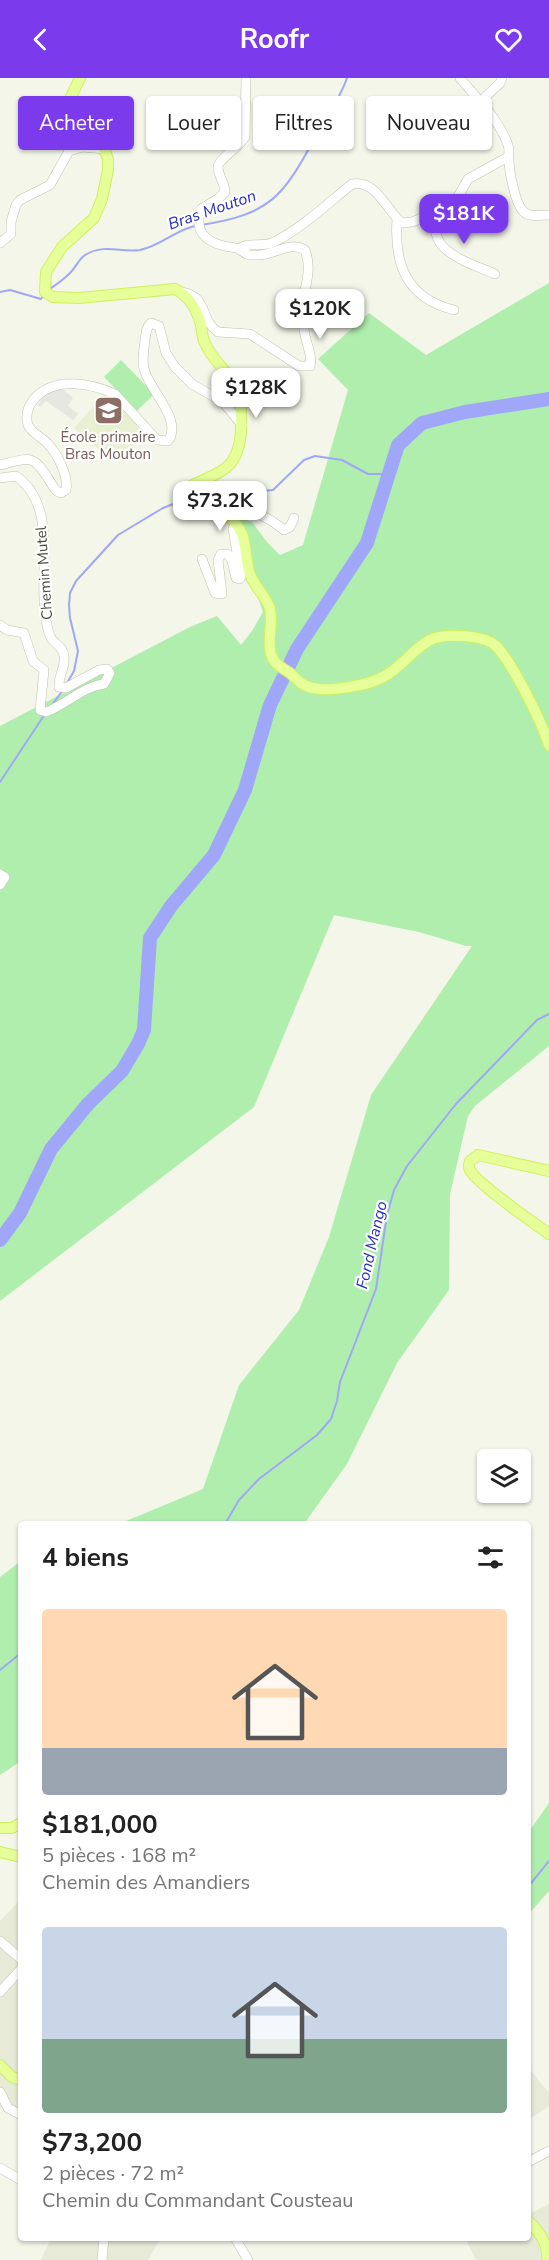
<!DOCTYPE html>
<html lang="fr">
<meta charset="utf-8">
<style>
:root{--surface:#fff;--page:#f2f2f2;--text:#222;--muted:#767676;--accent:#7c3aed}
body{margin:0;font-family:"Nunito Sans",sans-serif;background:var(--page);color:var(--text);height:100vh;display:flex;flex-direction:column;font-size:22px;white-space:nowrap}
*{box-sizing:border-box;margin:0}
p{font-size:20px;color:var(--muted)}
.icon{flex:none;width:33px;height:33px;fill:none;stroke:currentColor;stroke-width:2;stroke-linecap:round;stroke-linejoin:round}
.map{position:relative;flex:1;overflow:hidden}
.sheet{position:absolute;left:18px;top:1443px;width:513px;height:720px;display:flex;flex-direction:column;background:var(--surface);border-radius:6px;box-shadow:0 2px 4px #0004}
.sheet>*{flex:none}
.hud{position:absolute;left:18px;top:18px;width:513px;height:54px;display:flex;gap:12px}
.controls{position:absolute;left:477px;top:1371px;display:grid;gap:12px}
.controls a{display:grid;place-items:center;width:54px;height:54px;border-radius:6px;background:var(--surface);box-shadow:0 2px 4px #0004;font-size:30px}
.price{position:absolute;translate:-50% -51px;padding:0 14px;border-radius:12px;background:#fff;color:#222;font-size:20px;line-height:39px;filter:drop-shadow(0 2px 3px #0008)}
.price::after{content:'';position:absolute;left:50%;top:36px;width:18px;height:14px;margin-left:-9px;background:inherit;clip-path:polygon(0 0,100% 0,50% 100%)}
.price.active{background:var(--accent);color:#fff}
ul{padding:0;list-style:none}
li{display:grid;align-content:center;gap:12px;height:318px;padding:0 24px}
li span{display:grid;place-items:center;height:186px;border-radius:6px;color:#555}
li>.icon{margin-inline-start:auto}
span .icon{width:108px;height:108px;fill:#fffc;stroke-width:1}
li b{font-size:26px}
h2{display:flex;justify-content:space-between;align-items:center;height:72px;padding:0 24px;font-size:26px}
.pill{padding:0 21px;border-radius:6px;background:var(--surface);box-shadow:0 2px 4px #0004;font-size:21px;line-height:54px}
.pill.active{background:var(--accent);color:#fff}
header{display:flex;justify-content:space-between;align-items:center;height:78px;padding:0 24px;background:var(--accent);color:#fff;font-size:27px;font-weight:700}
.map>svg:first-child{display:block}
.residential{fill:#e6ead7}
.education{fill:#e9f0d2}
.green{fill:#b0eeae}
.parking{fill:#e6e7e1}
.lines{fill:none;stroke-linecap:round;stroke-linejoin:round}
.stream{stroke:#a0a7f8;stroke-width:2}
.river{stroke:#a0a7f8;stroke-width:14}
.minor-casing{stroke:#bec3aa;stroke-width:10}
.major-casing{stroke:#cff05d;stroke-width:12}
.minor{stroke:#fff;stroke-width:9}
.major{stroke:#e7ff99;stroke-width:10}
.labels{text-anchor:middle;dominant-baseline:central;stroke-width:4.5;stroke-linejoin:round;paint-order:stroke}
.education-label{font-size:15px;fill:#785e54;stroke:#fff}
.street-label{font-size:15px;fill:#484b36;stroke:#fff}
.water-label{font-size:16px;font-style:italic;fill:#242dc2;stroke:#fff}
</style>
<header><svg class="icon" aria-label="back" viewBox="0 0 24 24"><path d="M15 5l-7 7 7 7"/></svg>Roofr<svg class="icon" aria-label="heart" viewBox="0 0 24 24"><path d="M12 20l-8-8c-3-5 5-10 8-4 3-6 11-1 8 4z"/></svg></header>
<div class="map">
<svg width="549" height="2182" viewBox="0 0 549 2182">
<rect width="100%" height="100%" fill="#f3f6e9"/>
<g class="residential">
<polygon points="21,1821 21,2043 17,2036 0,2029 0,1843"/>
<polygon points="528,1989 549,2015 549,2028 528,2042"/>
<polygon points="549,2126 549,2182 476,2182 465,2160 528,2160 528,2127 531,2135"/>
<polygon points="51,2160 161,2160 148,2182 41,2182"/>
</g>
<polygon class="education" points="107,314 149,356 111,382 74,350"/>
<g class="green">
<polygon points="549,205 549,968 475,1028 468,1038 450,1116 449,1212 397,1285 347,1386 304,1446 119,1446 203,1411 239,1307 299,1232 329,1159 371,1017 472,868 466,868 419,854 334,837 254,1029 0,1223 0,648 190,549 217,538 241,567 252,553 263,534 228,434 252,444 267,464 280,477 303,467 348,312 318,281 369,235 426,277"/>
<polygon points="121,282 154,316 137,333 104,299"/>
<polygon points="21,1483 21,1683 0,1697 0,1499"/>
<polygon points="549,1725 549,1813 528,1837 528,1755"/>
</g>
<polygon class="parking" points="59,308 73,320 68,328 78,336 73,342 46,323 40,329 38,327 44,317"/>
<g class="lines">
<g class="stream">
<path d="M201,147C272,136 283,118 316,58C326,39 340,21 347,0"/>
<path d="M48,212C56,207 64,201 70,195C76,189 79,181 85,177C105,165 121,175 140,172C161,168 175,152 195,148"/>
<polyline points="0,214 10,212 41,221 43,218"/>
<polyline points="197,420 273,412 304,382 315,378 342,382 368,396 388,396"/>
<polyline points="67,605 74,593 78,573 70,540 69,527 70,515 76,503 118,457 163,430 186,421"/>
<polyline points="52,627 63,612"/>
<polyline points="0,704 45,636"/>
<polyline points="225,1446 239,1422 259,1401 317,1357 331,1341 337,1323 340,1304 376,1211 387,1137 394,1112 407,1088 456,1026 537,942 549,936"/>
<polyline points="0,1592 21,1575"/>
<polyline points="528,1809 549,1783"/>
</g>
<polyline class="river" points="0,1162 20,1135 51,1071 88,1026 122,993 138,966 144,952 150,860 171,828 214,777 245,712 270,627 297,571 367,465 398,367 422,345 465,334 549,321"/>
<defs>
<g id="minor">
<path d="M460,0C477,21 499,41 508,67C510,72 508,75 509,81C509,93 515,125 523,133C529,140 540,137 549,137"/>
<polyline points="480,24 500,5 502,0"/>
<path d="M432,137C434,145 435,158 440,165C452,181 477,188 495,196"/>
<path d="M397,141C394,186 406,220 454,232"/>
<polyline points="0,165 11,156 11,144 16,127 20,122 50,107 69,73 82,69 106,71"/>
<path d="M239,171C248,163 263,170 274,164C302,150 327,126 352,106C376,101 386,132 402,145L412,144L448,130L456,122L468,101L508,79"/>
<path d="M181,214C209,218 199,241 218,254L250,256L299,288H310C313,277 305,264 304,251C303,242 302,232 303,223C306,204 312,191 305,172C290,163 276,176 260,177C246,177 249,178 239,171C235,169 228,169 224,168C204,163 194,152 201,131L219,120L225,114C225,105 218,98 218,89C218,82 240,68 245,59L246,0"/>
<path d="M0,387C32,379 33,376 51,405C54,410 55,413 61,415L66,412C69,399 57,375 48,366C42,359 32,356 28,347C25,338 28,328 34,321C54,298 90,305 115,316L157,362L168,363C183,343 151,313 145,294C141,283 144,273 145,262C146,255 146,249 151,245L159,248L166,275L175,289L192,306L223,324L242,347"/>
<path d="M0,400L16,398C60,429 37,497 46,542C47,547 48,554 51,560C55,567 63,568 64,578C66,589 58,598 59,609L66,610L99,592L107,591L110,595L104,606C82,609 67,626 46,634L40,632L44,592L33,583L24,555L7,552L0,547"/>
<path d="M220,433L222,428C249,431 263,435 284,452L290,449L294,440"/>
<polyline points="202,481 215,515 222,516 218,482 221,476 228,476 232,483 236,500 239,501 241,499 233,451 238,449"/>
<polyline points="0,796 5,799 0,807"/>
<polyline points="0,1863 21,1881"/>
<polyline points="0,1914 21,1891"/>
<polyline points="0,2014 8,2030 21,2037"/>
<polyline points="528,2084 549,2073"/>
<polyline points="0,2090 21,2102"/>
<polyline points="235,2160 248,2182"/>
<polyline points="102,2182 104,2160"/>
</g>
<g id="major">
<path d="M80,0L70,21L69,30L75,41L101,63L108,81V92L102,121L94,140L62,169L46,194L45,214L53,219L79,220L175,211C189,218 197,232 201,247C202,253 202,260 205,265C211,281 227,292 234,307C244,326 245,371 229,387C221,396 204,401 193,407L189,418C203,440 228,424 242,456C247,468 245,483 250,496C254,509 266,517 270,531C274,547 264,570 275,584C279,588 285,592 290,595C294,599 299,604 304,607C323,617 375,607 391,594C405,584 415,570 430,562C444,555 483,557 495,567C512,583 542,645 549,667"/>
<path d="M549,1093L478,1077L470,1083C469,1087 468,1089 470,1092C476,1105 534,1145 549,1156"/>
<polyline points="0,1750 12,1750 21,1745"/>
<polyline points="0,1774 21,1779"/>
<polyline points="0,1987 12,1999 21,2002"/>
<path d="M528,2143C539,2153 549,2166 547,2182"/>
</g>
</defs>
<use href="#minor" class="minor-casing"/>
<use href="#major" class="major-casing"/>
<use href="#minor" class="minor"/>
<use href="#major" class="major"/>
</g>
<defs>
<symbol id="school-square" viewBox="-11 -11 22 22"><rect x="-9" y="-9" width="18" height="18" rx="4" fill="#8d6e63" stroke="#fff"/><path d="M0-5L7-2L0 1L-7-2ZM-4 1L0 2.5L4 1V4Q0 6-4 4Z" fill="#fff"/></symbol>
</defs>
<g fill-rule="evenodd">
<use href="#school-square" x="92" y="316" width="33" height="33"/>
</g>
<g class="labels">
<g class="education-label">
<text x="108" y="359">École primaire<tspan x="108" dy="17">Bras Mouton</tspan></text>
</g>
<g class="street-label">
<text transform="translate(44 495) rotate(-94)">Chemin Mutel</text>
</g>
<g class="water-label">
<text transform="translate(212 132) rotate(-19)">Bras Mouton</text>
<text transform="translate(372 1167) rotate(-77)">Fond Mango</text>
</g>
</g>
</svg>
<div class="controls">
<a><svg class="icon" aria-label="layers" viewBox="0 0 24 24"><path d="M12 4l9 5-9 5-9-5zM3 14l9 5 9-5"/></svg></a>
</div>
<b class="price active" style="left:464px;top:167px">$181K</b>
<b class="price" style="left:320px;top:262px">$120K</b>
<b class="price" style="left:256px;top:341px">$128K</b>
<b class="price" style="left:220px;top:454px">$73.2K</b>
<div class="hud">
<a class="pill active">Acheter</a>
<a class="pill">Louer</a>
<a class="pill">Filtres</a>
<a class="pill">Nouveau</a>
</div>
<section class="sheet">
<h2>4 biens<svg class="icon" aria-label="filters" viewBox="0 0 24 24"><path d="M4 7h16M4 17h16"/><circle cx="9" cy="7" r="2"/><circle cx="15" cy="17" r="2"/></svg></h2>
<ul>
<li><span style="background:linear-gradient(#ffd9b3 75%,#9aa5b1 0)"><svg class="icon" aria-label="home" viewBox="0 0 24 24"><path d="M3 11l9-7 9 7M6 9v11h12V9"/></svg></span><div><b>$181,000</b><p>5 pièces · 168 m²</p><p>Chemin des Amandiers</p></div></li>
<li><span style="background:linear-gradient(#c9d6e8 60%,#7fa58c 0)"><svg class="icon" aria-label="home" viewBox="0 0 24 24"><path d="M3 11l9-7 9 7M6 9v11h12V9"/></svg></span><div><b>$73,200</b><p>2 pièces · 72 m²</p><p>Chemin du Commandant Cousteau</p></div></li>
</ul>
</section>
</div>
